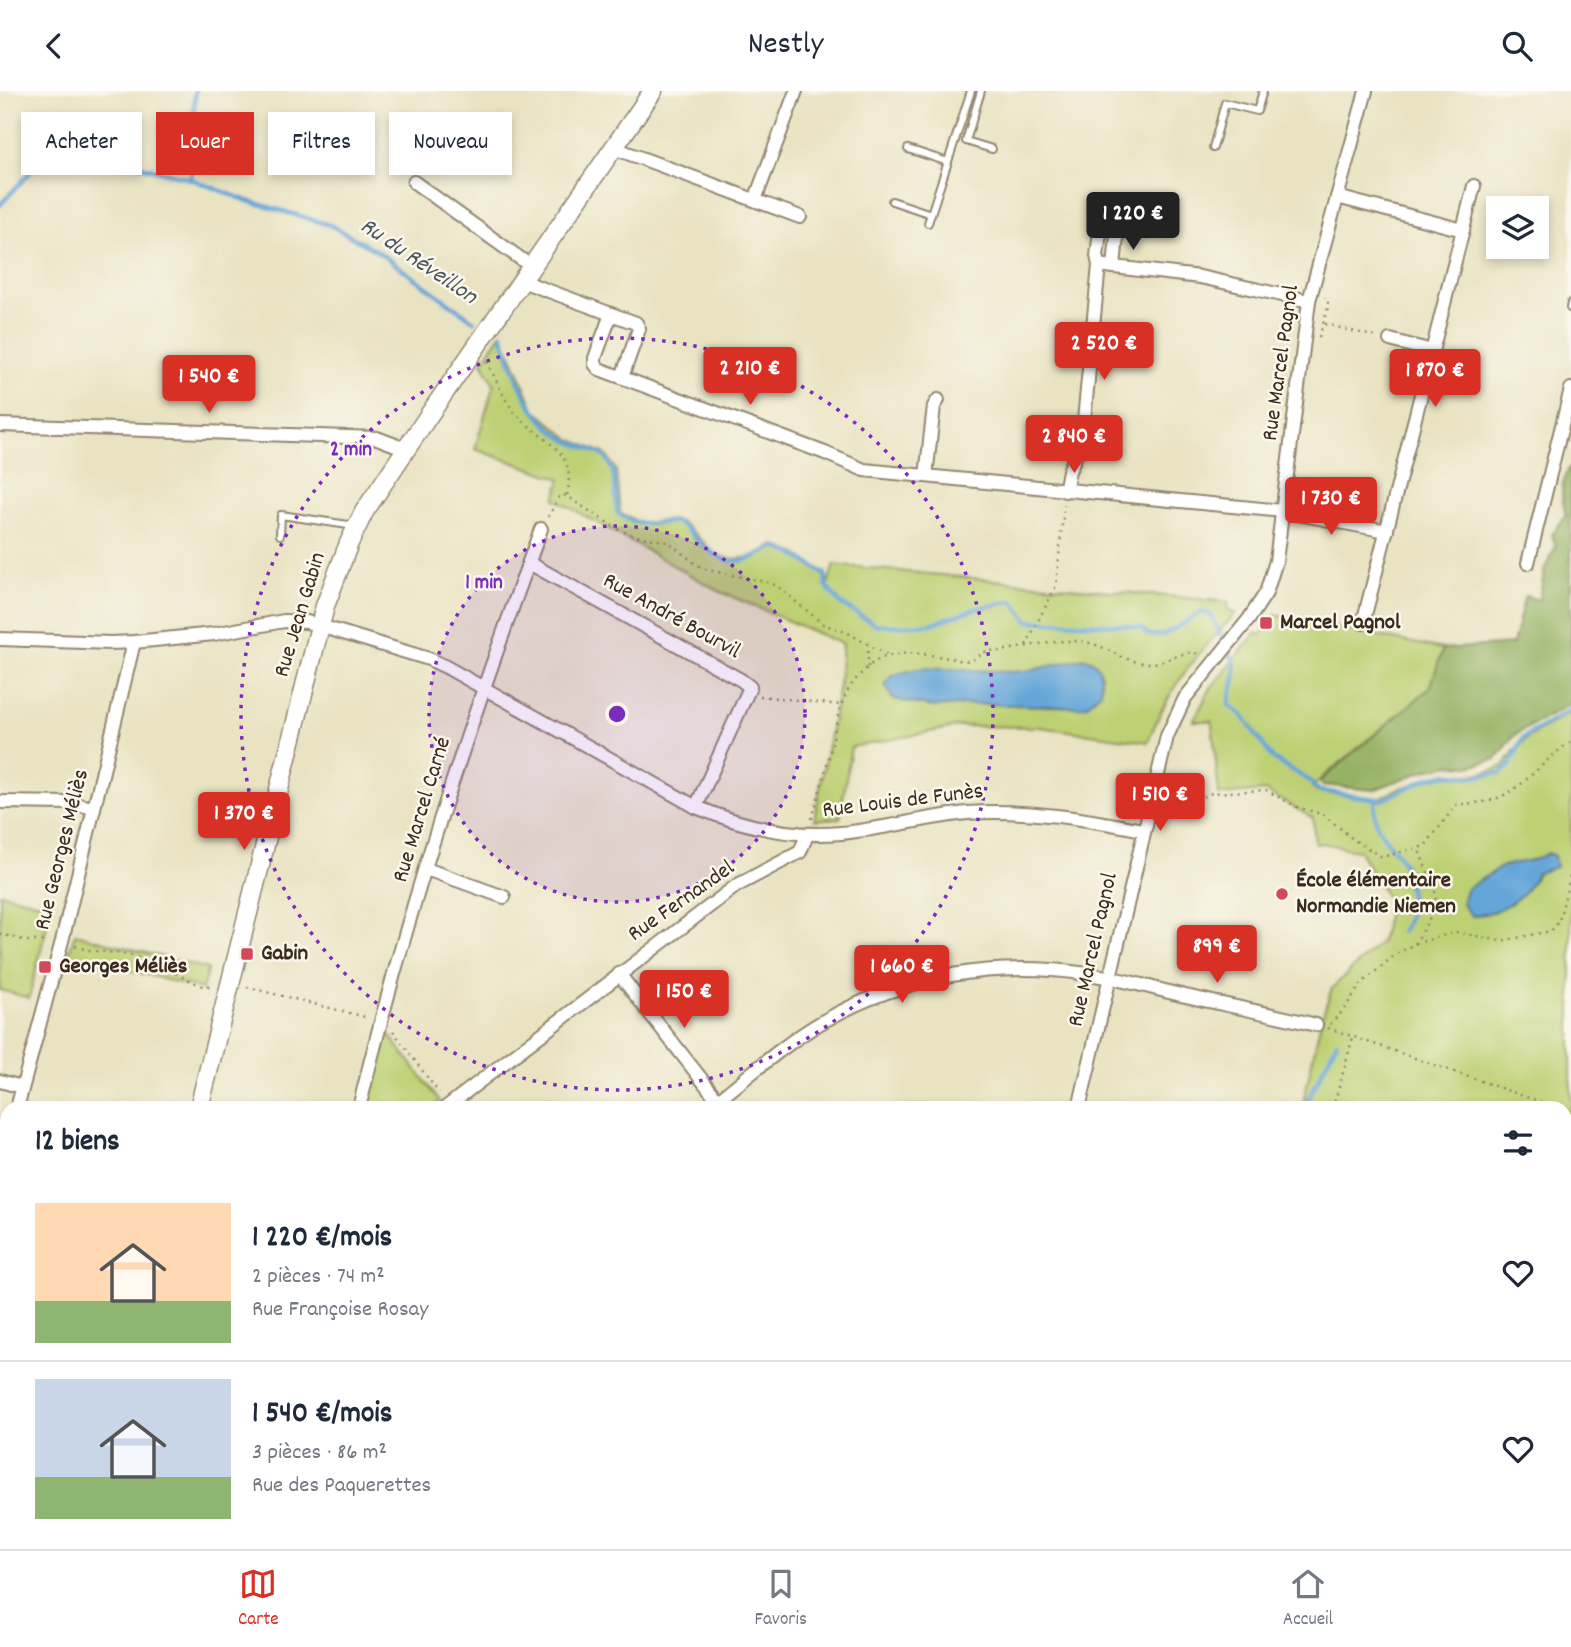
<!DOCTYPE html>
<html lang="fr">
<meta charset="utf-8">
<style>
:root{--surface:#fff;--page:#f2f2f3;--text:#1f2937;--muted:#747a83;--line:#e0e1e3;--accent:#d93025}
body{margin:0;font-family:Dekko,sans-serif;background:var(--page);color:var(--text);height:100vh;display:flex;flex-direction:column;font-size:26px;white-space:nowrap}
*{box-sizing:border-box;margin:0}
p{font-size:23px;color:var(--muted)}
.icon{flex:none;width:38px;height:38px;fill:none;stroke:currentColor;stroke-width:2;stroke-linecap:round;stroke-linejoin:round}
.map{position:relative;flex:1;overflow:hidden}
.side{position:absolute;left:0px;top:1010px;width:1572px;height:450px;display:flex;flex-direction:column;background:var(--surface);border-radius:21px 21px 0 0;box-shadow:0 4px 10px #0003}
.side>*{flex:none}
.banner{position:absolute;left:21px;top:21px;width:700px;height:63px;display:flex;gap:14px}
.fabs{position:absolute;left:1486px;top:105px;display:grid;gap:14px}
.fabs a{display:grid;place-items:center;width:63px;height:63px;border-radius:0px;background:var(--surface);box-shadow:0 4px 10px #0003;font-size:35px}
.price{position:absolute;translate:-50% -60px;padding:0 16px;border-radius:7px;background:var(--accent);color:#fff;font-size:23px;line-height:46px;filter:drop-shadow(0 2px 4px #0008)}
.price::after{content:'';position:absolute;left:50%;top:42px;width:21px;height:16px;margin-left:-10px;background:inherit;clip-path:polygon(0 0,100% 0,50% 100%)}
.price.selected{background:#222;color:#fff}
ul{padding:0;list-style:none}
li{display:flex;align-items:center;gap:21px;height:175px;padding:0 35px}
li+li{border-top:2px solid var(--line)}
li span{display:grid;place-items:center;flex:none;width:196px;height:140px;border-radius:0px;color:#555}
li>.icon{margin-inline-start:auto}
span .icon{width:84px;height:84px;fill:#fffc;stroke-width:1}
li b{font-size:30px}
h2{display:flex;justify-content:space-between;align-items:center;height:84px;padding:0 35px;font-size:30px}
.tag{padding:0 24px;border-radius:0px;background:var(--surface);box-shadow:0 4px 10px #0003;font-size:24px;line-height:63px}
.tag.selected{background:var(--accent);color:#fff}
header{display:flex;justify-content:space-between;align-items:center;height:91px;padding:0 35px;background:var(--surface);font-size:32px;font-weight:600}
.menu{display:flex;justify-content:space-around;align-items:center;height:98px;border-top:2px solid var(--line);background:var(--surface);font-size:19px;color:var(--muted)}
.menu a{display:grid;justify-items:center;gap:4px}
.menu .selected{color:var(--accent)}
.map>svg:first-child{display:block}
.green{fill:#bdd073;stroke:#7c7d48;stroke-width:2}
.forest{fill:#96b265;stroke:#686e42;stroke-width:2}
.water{fill:#65a6d8;stroke:#50687b;stroke-width:2}
.lines{fill:none;stroke-linecap:round;stroke-linejoin:round}
.stream{stroke:#65a6d8;stroke-width:4.5}
.lane-casing{stroke:#928670;stroke-width:10}
.street-casing{stroke:#928670;stroke-width:16}
.secondary-casing{stroke:#928670;stroke-width:21}
.path{stroke:#928670;stroke-width:2.5;stroke-dasharray:2 5;stroke-linecap:butt}
.lane{stroke:#fff;stroke-width:6}
.street{stroke:#fff;stroke-width:12}
.secondary{stroke:#fff;stroke-width:18}
.ring{fill:none;stroke:#7b2cbf;stroke-width:3.5;stroke-dasharray:3.5 7}
.poi-dot{fill:#d1495b;stroke:#fbf7ec;stroke-width:2.5}
.labels{text-anchor:middle;dominant-baseline:central;stroke-width:5;stroke-linejoin:round;paint-order:stroke}
.street-label{font-size:23px;fill:#3b2a1e;stroke:#fbf7ec}
.poi-label{font-size:23px;font-weight:bold;fill:#3b2a1e;stroke:#fbf7ec;text-anchor:start}
.water-label{font-size:24px;font-style:italic;fill:#4a555f;stroke:#fbf7ec}
.centre{fill:#7b2cbf;stroke:#fbf7ec;stroke-width:3.5}
.ring-label{font-size:21px;text-anchor:middle;font-weight:bold;fill:#7b2cbf;stroke:#fbf7ec;stroke-width:5;stroke-linejoin:round;paint-order:stroke}
</style>
<header><svg class="icon" aria-label="back" viewBox="0 0 24 24"><path d="M15 5l-7 7 7 7"/></svg>Nestly<svg class="icon" aria-label="search" viewBox="0 0 24 24"><circle cx="10" cy="10" r="6"/><path d="M15 15l6 6"/></svg></header>
<div class="map">
<svg width="1571" height="1458" viewBox="0 0 1571 1458">
<rect width="100%" height="100%" fill="#fbf7ec"/>
<filter id="ink" filterUnits="userSpaceOnUse"><feTurbulence type="fractalNoise" baseFrequency=".0143" numOctaves="2"/><feDisplacementMap in="SourceGraphic" scale="14" xChannelSelector="R" yChannelSelector="G"/><feConvolveMatrix kernelMatrix="1 2 1 2 8 2 1 2 1" color-interpolation-filters="sRGB"/></filter>
<filter id="wash" filterUnits="userSpaceOnUse"><feTurbulence type="fractalNoise" baseFrequency=".00686" numOctaves="4" result="noise"/><feDisplacementMap in="SourceGraphic" scale="28" xChannelSelector="R" yChannelSelector="G"/><feGaussianBlur stdDeviation="1.57" result="paint"/><feColorMatrix in="noise" values="0 0 0 0 0 0 0 0 0 0 0 0 0 0 0 0 0 1.4 0 .05"/><feComposite in="paint" operator="in"/></filter>
<g filter="url(#wash)">
<rect width="100%" height="100%" fill="#e9e3c2"/>
<g class="green">
<path d="M502,242L534,318L570,348L604,362L610,369L616,379L620,422L640,432L675,429L683,432L717,464L732,468L751,466L775,454L797,463L826,483L828,493L834,474L1228,511V520L1236,522C1195,565 1169,595 1148,651L1040,636L961,635L851,656L840,727L814,729L839,595L842,553L721,501L555,408L561,388L475,358L494,293L482,271Z"/>
<polygon points="1275,524 1443,558 1430,597 1323,686 1312,697 1317,701 1379,708 1395,699 1447,682 1472,684 1494,679 1504,675 1514,660 1528,647 1571,621 1571,1051 1565,1049 1564,1017 1302,1017 1321,929 1332,897 1381,851 1390,812 1359,760 1323,752 1315,753 1313,727 1265,700 1219,704 1212,630 1193,630 1211,597 1256,542 1261,544"/>
<polygon points="0,802 52,815 29,907 0,899"/>
<polygon points="75,843 208,878 202,898 68,864"/>
<polygon points="387,941 440,1010 432,1017 368,1017"/>
</g>
<path class="forest" d="M1571,375V613L1516,643L1496,668L1469,675L1451,674L1429,678L1373,699L1323,694L1319,691L1430,597L1443,558L1513,553L1525,505L1539,509L1545,477L1556,455L1552,444L1566,424C1561,405 1559,391 1571,375Z"/>
<g class="water">
<path d="M1085,567C1102,570 1102,587 1101,601L1087,614L1079,616L980,613L933,616L893,608L885,594L893,584L922,577L1012,581L1032,579Z"/>
<path d="M1548,762L1554,765L1556,776L1537,782C1524,808 1501,822 1472,825L1462,813L1466,798L1503,775L1536,768Z"/>
</g>
<g class="lines">
<g class="stream">
<polyline points="191,88 195,0"/>
<polyline points="0,114 46,64 54,58 69,56 191,88 245,109 330,134 377,160 474,230"/>
<path d="M502,243C515,285 526,323 565,348C578,356 599,357 608,370C618,385 614,407 618,423C633,433 642,434 660,432C664,432 671,430 676,431C683,433 689,440 693,445C726,476 736,477 775,456L794,463L825,483L826,495L841,513L875,533L894,535L931,533L975,518L1013,510L1028,530L1124,534L1141,537L1148,544H1164L1202,521L1210,523C1215,534 1234,566 1235,575C1238,587 1230,601 1229,614L1243,625L1273,668L1310,690L1315,697L1320,700L1383,709L1428,687L1452,683L1473,686L1500,682L1509,676L1523,647L1571,619"/>
<path d="M1376,708C1369,739 1389,748 1403,772C1408,781 1409,793 1410,804C1411,819 1410,828 1401,841"/>
<polyline points="1304,1017 1337,950"/>
<polyline points="1260,1452 1261,1458"/>
</g>
</g>
</g>
<g filter="url(#ink)">
<g class="lines">
<defs>
<g id="lane">
<polyline points="981,0 966,50 992,58"/>
<polyline points="1213,57 1225,12 1257,20 1263,0"/>
<polyline points="908,58 948,71"/>
<polyline points="892,110 931,123"/>
<polyline points="928,132 971,0"/>
<polyline points="1570,217 1571,212"/>
<polyline points="280,444 281,424 355,435"/>
</g>
<g id="street">
<polyline points="614,57 800,126"/>
<polyline points="414,91 532,176"/>
<polyline points="1337,106 1463,139"/>
<polyline points="755,109 796,0"/>
<polyline points="1114,176 1099,174 1097,165 1101,132 1110,128 1118,134 1114,176 1200,186 1309,210"/>
<polyline points="522,190 611,223"/>
<polyline points="1390,249 1432,260"/>
<polyline points="622,286 639,238 636,232 611,223 595,267 595,273 599,278 825,362 864,379 1282,420 1387,440"/>
<polyline points="0,334 377,347 406,358"/>
<polyline points="926,385 934,315 938,309"/>
<polyline points="1065,400 1069,380 1082,350 1099,174"/>
<polyline points="529,472 741,589 750,596 696,716"/>
<polyline points="1528,472 1571,298"/>
<polyline points="1363,532 1474,95"/>
<path d="M0,548L111,552L134,551L214,543L284,530L307,531L429,568L446,576L696,716C742,735 791,747 841,742C884,738 926,726 968,722C1027,718 1086,728 1143,739"/>
<polyline points="0,711 70,712 94,717"/>
<polyline points="426,778 504,806"/>
<polyline points="619,883 724,1017"/>
<polyline points="0,990 22,996"/>
<polyline points="17,1017 62,850 134,551"/>
<path d="M359,1017C406,821 471,627 541,438"/>
<polyline points="445,1017 736,795 800,761 807,744"/>
<path d="M708,1017C746,988 782,954 822,931C904,884 996,869 1088,883C1120,887 1151,897 1181,904C1226,914 1271,923 1316,934"/>
<polyline points="1079,1017 1167,645 1185,607 1249,528 1266,502 1276,470 1309,210 1366,0"/>
<polyline points="0,1088 7,1059"/>
<polyline points="0,1166 7,1167"/>
</g>
<g id="secondary">
<polyline points="199,1017 325,515 349,452 364,421 429,324 653,0"/>
<polyline points="86,1458 87,1452"/>
</g>
</defs>
<use href="#lane" class="lane-casing"/>
<use href="#street" class="street-casing"/>
<use href="#secondary" class="secondary-casing"/>
<g class="path">
<polyline points="1325,233 1376,246"/>
<polyline points="1319,246 1329,214 1325,206"/>
<path d="M486,271C496,286 502,306 513,319C540,352 578,356 567,404L574,410L619,439L632,444L668,451L697,474L708,479L770,492L777,495L823,533L848,542L889,565"/>
<polyline points="548,426 559,406 567,404"/>
<polyline points="1026,554 1056,495 1064,414"/>
<polyline points="868,576 868,555"/>
<polyline points="760,605 841,614"/>
<path d="M1164,719L1179,717L1212,702L1266,699L1297,716L1324,724L1354,749L1382,766L1425,755L1456,714C1470,712 1487,712 1500,706C1526,695 1546,666 1571,651"/>
<path d="M812,728C818,706 825,684 830,661C839,626 837,603 868,576C890,556 924,563 950,567C956,568 965,571 971,569C976,568 980,563 985,561C990,559 995,560 1001,560C1026,556 1058,547 1085,551C1108,555 1123,572 1150,572C1166,573 1186,556 1200,564"/>
<polyline points="0,843 27,850 48,850"/>
<path d="M1415,853C1446,800 1438,811 1418,757"/>
<path d="M75,855C93,862 111,860 129,864C157,871 179,886 206,896L214,892"/>
<polyline points="247,896 369,927"/>
<polyline points="1330,933 1342,921 1362,892 1396,863 1417,852 1456,841 1501,850 1551,840 1559,830 1571,781"/>
<polyline points="1328,937 1538,1010 1563,1017"/>
<polyline points="393,940 439,1002"/>
<polyline points="1333,1017 1353,946"/>
<polyline points="1270,1452 1271,1458"/>
<polyline points="515,1458 523,1452"/>
</g>
<use href="#lane" class="lane"/>
<use href="#street" class="street"/>
<use href="#secondary" class="secondary"/>
</g>
</g>
<circle cx="617" cy="623" r="188" fill="#7b2cbf" fill-opacity=".12"/>
<g class="ring">
<circle cx="617" cy="623" r="188"/>
<circle cx="617" cy="623" r="376"/>
</g>
<g class="poi-dot">
<rect x="1259" y="525" width="14" height="14" rx="3.5"/>
<circle cx="1282" cy="803" r="7"/>
<rect x="240" y="856" width="14" height="14" rx="3.5"/>
<rect x="38" y="869" width="14" height="14" rx="3.5"/>
</g>
<g class="labels">
<g class="street-label">
<text transform="translate(1282 272) rotate(-82)">Rue Marcel Pagnol</text>
<text transform="translate(301 524) rotate(-73)">Rue Jean Gabin</text>
<text transform="translate(671 526) rotate(29)">Rue André Bourvil</text>
<text transform="translate(903 711) rotate(-7)">Rue Louis de Funès</text>
<text transform="translate(423 719) rotate(-73)">Rue Marcel Carné</text>
<text transform="translate(63 759) rotate(-76)">Rue Georges Méliès</text>
<text transform="translate(682 811) rotate(-35)">Rue Fernandel</text>
<text transform="translate(1094 859) rotate(-77)">Rue Marcel Pagnol</text>
</g>
<g class="poi-label">
<text x="1280" y="532">Marcel Pagnol</text>
<text x="1296" y="790">École élémentaire<tspan x="1296" dy="26">Normandie Niemen</tspan></text>
<text x="261" y="863">Gabin</text>
<text x="59" y="876">Georges Méliès</text>
</g>
<g class="water-label">
<text transform="translate(418 171) rotate(34)">Ru du Réveillon</text>
</g>
</g>
<circle cx="617" cy="623" r="10" class="centre"/>
<g class="ring-label">
<text x="351" y="364">2 min</text>
<text x="484" y="497">1 min</text>
</g>
</svg>
<div class="fabs">
<a><svg class="icon" aria-label="layers" viewBox="0 0 24 24"><path d="M12 4l9 5-9 5-9-5zM3 14l9 5 9-5"/></svg></a>
</div>
<b class="price selected" style="left:1133px;top:161px">1 220 €</b>
<b class="price" style="left:1104px;top:291px">2 520 €</b>
<b class="price" style="left:750px;top:316px">2 210 €</b>
<b class="price" style="left:1435px;top:318px">1 870 €</b>
<b class="price" style="left:209px;top:324px">1 540 €</b>
<b class="price" style="left:1074px;top:384px">2 840 €</b>
<b class="price" style="left:1331px;top:446px">1 730 €</b>
<b class="price" style="left:1160px;top:742px">1 510 €</b>
<b class="price" style="left:244px;top:761px">1 370 €</b>
<b class="price" style="left:1217px;top:894px">899 €</b>
<b class="price" style="left:902px;top:914px">1 660 €</b>
<b class="price" style="left:684px;top:939px">1 150 €</b>
<div class="banner">
<a class="tag">Acheter</a>
<a class="tag selected">Louer</a>
<a class="tag">Filtres</a>
<a class="tag">Nouveau</a>
</div>
<section class="side">
<h2>12 biens<svg class="icon" aria-label="filters" viewBox="0 0 24 24"><path d="M4 7h16M4 17h16"/><circle cx="9" cy="7" r="2"/><circle cx="15" cy="17" r="2"/></svg></h2>
<ul>
<li><span style="background:linear-gradient(#ffd9b3 70%,#8fb573 0)"><svg class="icon" aria-label="home" viewBox="0 0 24 24"><path d="M3 11l9-7 9 7M6 9v11h12V9"/></svg></span><div><b>1 220 €/mois</b><p>2 pièces · 74 m²</p><p>Rue Françoise Rosay</p></div><svg class="icon" aria-label="heart" viewBox="0 0 24 24"><path d="M12 20l-8-8c-3-5 5-10 8-4 3-6 11-1 8 4z"/></svg></li>
<li><span style="background:linear-gradient(#c9d6e8 70%,#8fb573 0)"><svg class="icon" aria-label="home" viewBox="0 0 24 24"><path d="M3 11l9-7 9 7M6 9v11h12V9"/></svg></span><div><b>1 540 €/mois</b><p>3 pièces · 86 m²</p><p>Rue des Paquerettes</p></div><svg class="icon" aria-label="heart" viewBox="0 0 24 24"><path d="M12 20l-8-8c-3-5 5-10 8-4 3-6 11-1 8 4z"/></svg></li>
</ul>
</section>
</div>
<nav class="menu">
<a class="selected"><svg class="icon" aria-label="map" viewBox="0 0 24 24"><path d="M3 6l6-2 6 2 6-2v14l-6 2-6-2-6 2zM9 4v14M15 6v14"/></svg>Carte</a>
<a><svg class="icon" aria-label="saved" viewBox="0 0 24 24"><path d="M7 4h10v16l-5-4-5 4z"/></svg>Favoris</a>
<a><svg class="icon" aria-label="home" viewBox="0 0 24 24"><path d="M3 11l9-7 9 7M6 9v11h12V9"/></svg>Accueil</a>
</nav>
